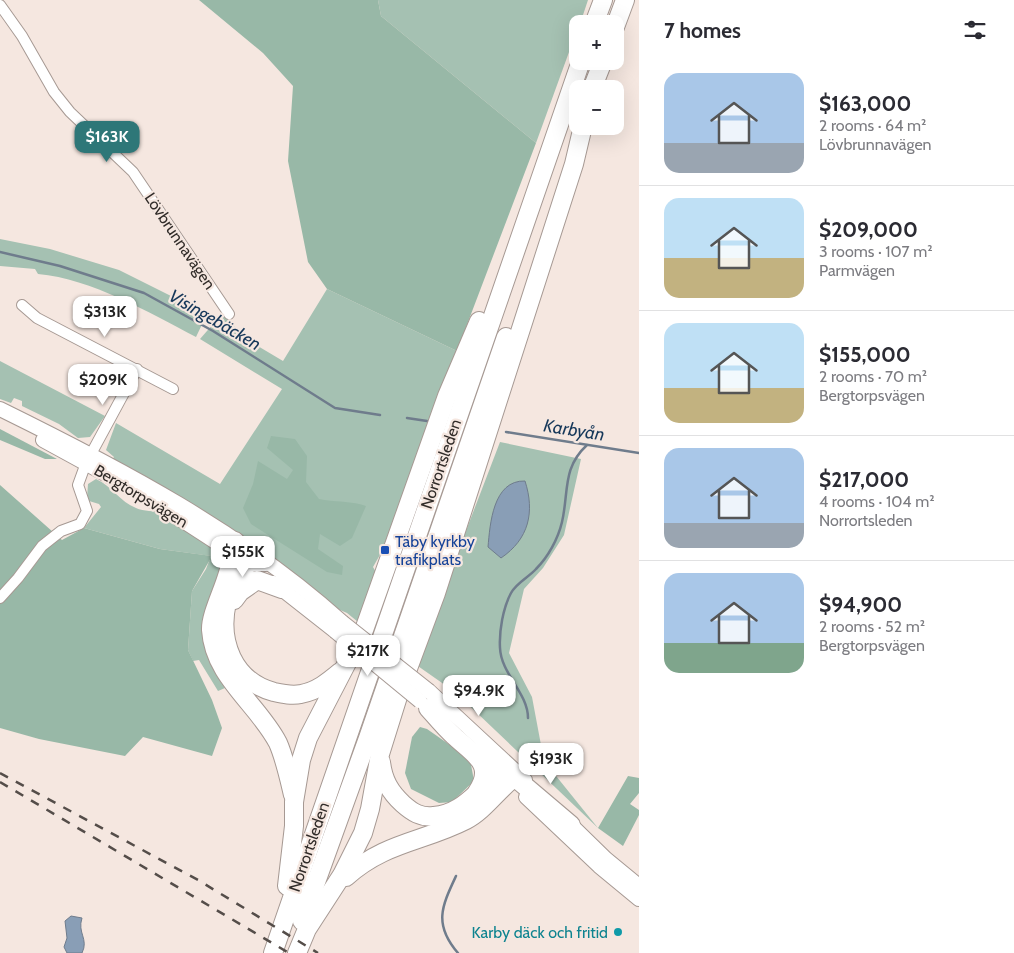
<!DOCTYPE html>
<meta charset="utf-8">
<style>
:root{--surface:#fff;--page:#f2f2f3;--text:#2b2b33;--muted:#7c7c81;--line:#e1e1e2;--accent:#2e7778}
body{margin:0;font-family:Cabin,sans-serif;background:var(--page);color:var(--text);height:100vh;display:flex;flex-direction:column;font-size:19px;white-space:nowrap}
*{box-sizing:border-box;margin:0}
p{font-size:16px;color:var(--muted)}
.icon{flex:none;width:28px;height:28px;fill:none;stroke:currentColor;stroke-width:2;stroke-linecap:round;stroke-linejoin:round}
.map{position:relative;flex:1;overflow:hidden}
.panel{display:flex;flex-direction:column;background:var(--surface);width:375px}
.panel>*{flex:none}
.buttons{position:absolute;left:569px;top:15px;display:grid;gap:10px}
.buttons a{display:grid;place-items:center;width:55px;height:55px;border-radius:10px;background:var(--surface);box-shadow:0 5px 20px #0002;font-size:25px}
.price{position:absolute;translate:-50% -42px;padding:0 11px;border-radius:10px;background:#fff;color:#222;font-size:16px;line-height:32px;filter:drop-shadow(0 1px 2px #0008)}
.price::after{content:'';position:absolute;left:50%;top:30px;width:15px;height:11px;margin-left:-8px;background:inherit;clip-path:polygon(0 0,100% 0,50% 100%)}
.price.selected{background:var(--accent);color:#fff}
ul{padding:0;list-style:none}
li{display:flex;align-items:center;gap:15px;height:125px;padding:0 25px}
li+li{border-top:1px solid var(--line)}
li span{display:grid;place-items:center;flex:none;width:140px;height:100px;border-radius:15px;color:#555}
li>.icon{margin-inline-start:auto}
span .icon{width:60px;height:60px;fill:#fffc;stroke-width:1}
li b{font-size:21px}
h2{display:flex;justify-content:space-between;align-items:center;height:60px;padding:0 25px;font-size:21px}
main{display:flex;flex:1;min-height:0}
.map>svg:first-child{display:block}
.green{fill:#a5c1b2}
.forest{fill:#98b8a7}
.water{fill:#899eb6;stroke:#6f7c8c}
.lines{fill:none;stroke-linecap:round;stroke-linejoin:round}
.stream{stroke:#6f7c8c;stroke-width:2.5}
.street-casing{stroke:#a69993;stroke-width:12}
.secondary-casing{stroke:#a69993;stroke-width:16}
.highway-casing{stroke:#a69993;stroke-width:20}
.street{stroke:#fff;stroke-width:10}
.secondary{stroke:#fff;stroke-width:14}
.highway{stroke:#fff;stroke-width:18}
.rail{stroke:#544d49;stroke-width:2.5;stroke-dasharray:9 9;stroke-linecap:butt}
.secondary-bridge-casing{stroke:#a69993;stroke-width:16;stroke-linecap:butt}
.secondary-bridge{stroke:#fff;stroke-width:14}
.transit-dot{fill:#1a4fb4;stroke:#f5e7e0;stroke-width:2}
.culture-dot{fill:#0f9aa8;stroke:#f5e7e0;stroke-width:2}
.labels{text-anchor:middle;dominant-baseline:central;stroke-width:4.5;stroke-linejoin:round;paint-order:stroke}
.street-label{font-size:16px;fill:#312c29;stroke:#f5e7e0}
.transit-label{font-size:16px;fill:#164399;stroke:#f5e7e0;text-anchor:start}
.culture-label{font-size:16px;fill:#0d838f;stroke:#f5e7e0;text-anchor:end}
.water-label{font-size:18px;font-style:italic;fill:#16385a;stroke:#f5e7e0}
</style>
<main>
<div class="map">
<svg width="639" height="953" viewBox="0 0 639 953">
<rect width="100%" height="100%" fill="#f5e7e0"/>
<g class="green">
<polygon points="378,0 588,0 580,24 578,24 577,30 536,143 381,16"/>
<path d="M0,239L50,249L119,270L207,314L196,337C148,312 92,279 38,274L35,269L0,266Z"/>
<polygon points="327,289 457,351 381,553 373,567 377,574 363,626 347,613 331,606 112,460 114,457 106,450 116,423 220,484 282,389 200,339 221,315 228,317 241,336 283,361"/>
<polygon points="0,361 105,416 90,437 78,438 59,424 22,406 22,401 14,398 11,403 0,399"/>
<polygon points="500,442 581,459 564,535 543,568 524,589 509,653 532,697 544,761 598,828 455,692 415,664"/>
<path d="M96,479C112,486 120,502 136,508C144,512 154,510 162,513C180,521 211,545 225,558L213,664L225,688L218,691L199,660L193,661L188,650L192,591L206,569L211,556L160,549L84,528L101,507L99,504L89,501L87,498L88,484Z"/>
</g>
<g class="forest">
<polygon points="199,0 378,0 381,16 536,143 457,351 327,289 308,262 288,161 293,86 263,53"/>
<polygon points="0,429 57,459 45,459 0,440"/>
<path d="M271,436L295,439L307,456L306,482L319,499C333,502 354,501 366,506L352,538L340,546L320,534L318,549L343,566L342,575L327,572L251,524L243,508L253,484L258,461L287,479L293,470L267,448Z"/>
<polygon points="0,485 62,540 84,528 160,549 212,556 192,591 188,650 212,700 222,728 212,756 143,737 125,756 39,739 0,728"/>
<polygon points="420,727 427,729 470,759 474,781 452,802 439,803 411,789 405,773 412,737"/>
<polygon points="628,776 639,778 639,793 630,804 639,810 639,815 623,846 598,828"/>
</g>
<g class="water">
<path d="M525,481C535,512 529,539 501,558L488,547C490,524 493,480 525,481Z"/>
<path d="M71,916L82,918C77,933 89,939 82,953H67L64,947L67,938L65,921Z"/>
</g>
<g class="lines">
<g class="stream">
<polyline points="0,252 60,266 144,293 213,331 335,408 380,415"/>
<polyline points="407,418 427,421"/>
<polyline points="506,432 639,453"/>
<path d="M528,718C528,693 501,674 500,648C499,631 503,608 511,593C516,583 529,577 536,569C548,557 558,539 562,522C569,492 562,468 587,445"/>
<path d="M456,876C442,906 433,924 458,953"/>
</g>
<defs>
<g id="street">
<polyline points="0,5 22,36 54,92 70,112 133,172 229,314"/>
<polyline points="22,305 37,318 173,389"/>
<polyline points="91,454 137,369"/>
<polyline points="0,598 18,578 42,546 61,531 80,524 87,511 78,485 86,463"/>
</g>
<g id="secondary">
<path d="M0,409C120,468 242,532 342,622"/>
<polyline points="43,440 140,493 228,550"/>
<polyline points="274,583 335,631"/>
<polyline points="429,691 525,780"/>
<polyline points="478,753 511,782"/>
<polyline points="526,797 599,866 639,899"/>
<polyline points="564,818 606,859 639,886"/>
</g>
<g id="highway">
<polyline points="594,24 603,0"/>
<polyline points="615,27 625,0"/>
<polyline points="592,89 603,61"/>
<path d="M235,541C241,548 247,555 246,564C245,579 230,588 227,602C218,641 233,681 274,692C283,694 292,696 301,694C317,691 328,682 340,672"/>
<path d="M220,545C223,548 228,553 229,557C235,570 210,610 211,630C214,677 258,704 278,743C285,759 289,778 293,795"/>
<polyline points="236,569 246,562 266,562"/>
<polyline points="234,600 240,592 257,580 282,589"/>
<path d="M428,708C436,717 445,728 454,736C473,754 496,764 477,792"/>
<path d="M381,762C383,780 390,792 403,804C412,812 421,818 434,816C473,812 480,776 512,775L571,825"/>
<path d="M346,877C385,842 423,842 466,820C482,812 495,794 509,782"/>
<polyline points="287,886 294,826 294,802 301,760 308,738 364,630 447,396 479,321"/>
<polyline points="302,921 368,738 506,337"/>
<polyline points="273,953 581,61"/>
<polyline points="297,953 307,929 342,875 363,833 370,809 380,754 400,690 436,593 574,164 583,126"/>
</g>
</defs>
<use href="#street" class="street-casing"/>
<use href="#secondary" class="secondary-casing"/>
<use href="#highway" class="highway-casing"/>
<use href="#street" class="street"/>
<use href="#secondary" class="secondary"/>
<use href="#highway" class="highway"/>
<g class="rail">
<polyline points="0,773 198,880 318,953"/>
<polyline points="0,782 289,953"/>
</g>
<defs>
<g id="secondary-bridge">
<polyline points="342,622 429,691"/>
<polyline points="335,631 420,701"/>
</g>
</defs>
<use href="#secondary-bridge" class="secondary-bridge-casing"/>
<use href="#secondary-bridge" class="secondary-bridge"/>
</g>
<rect class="transit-dot" x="380" y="545" width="10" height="10" rx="2.5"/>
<circle class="culture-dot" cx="618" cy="932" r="5"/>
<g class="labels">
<g class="street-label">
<text transform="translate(180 241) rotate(56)">Lövbrunnavägen</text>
<text transform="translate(441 464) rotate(-71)">Norrortsleden</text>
<text transform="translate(141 496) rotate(31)">Bergtorpsvägen</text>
<text transform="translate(309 847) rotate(-71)">Norrortsleden</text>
</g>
<g class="transit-label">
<text x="395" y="541">Täby kyrkby<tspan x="395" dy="18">trafikplats</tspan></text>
</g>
<g class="culture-label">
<text x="608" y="932">Karby däck och fritid</text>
</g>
<g class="water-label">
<text transform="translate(215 320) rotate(30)">Visingebäcken</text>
<text transform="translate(574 430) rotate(9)">Karbyån</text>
</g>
</g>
</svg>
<div class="buttons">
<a>+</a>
<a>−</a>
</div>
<b class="price selected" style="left:107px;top:163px">$163K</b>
<b class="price" style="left:105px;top:338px">$313K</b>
<b class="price" style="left:103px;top:406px">$209K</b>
<b class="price" style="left:243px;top:578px">$155K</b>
<b class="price" style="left:368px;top:677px">$217K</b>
<b class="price" style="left:479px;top:717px">$94.9K</b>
<b class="price" style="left:551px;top:785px">$193K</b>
</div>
<section class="panel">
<h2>7 homes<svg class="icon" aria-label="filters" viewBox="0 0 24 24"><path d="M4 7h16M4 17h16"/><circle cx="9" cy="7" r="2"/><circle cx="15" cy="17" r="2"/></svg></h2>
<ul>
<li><span style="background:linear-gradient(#a9c7e8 70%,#9aa5b1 0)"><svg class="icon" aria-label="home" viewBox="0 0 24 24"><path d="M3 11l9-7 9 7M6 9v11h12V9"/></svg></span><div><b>$163,000</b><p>2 rooms · 64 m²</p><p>Lövbrunnavägen</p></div></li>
<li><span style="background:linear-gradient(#bfe0f5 60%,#c2b280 0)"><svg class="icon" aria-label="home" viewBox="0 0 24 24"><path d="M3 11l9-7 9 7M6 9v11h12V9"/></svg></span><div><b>$209,000</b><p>3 rooms · 107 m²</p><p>Parmvägen</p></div></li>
<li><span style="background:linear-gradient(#bfe0f5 65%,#c2b280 0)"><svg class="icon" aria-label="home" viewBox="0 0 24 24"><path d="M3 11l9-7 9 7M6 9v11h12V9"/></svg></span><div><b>$155,000</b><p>2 rooms · 70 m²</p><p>Bergtorpsvägen</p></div></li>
<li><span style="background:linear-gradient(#a9c7e8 75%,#9aa5b1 0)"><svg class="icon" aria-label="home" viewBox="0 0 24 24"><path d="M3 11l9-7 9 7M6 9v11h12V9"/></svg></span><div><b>$217,000</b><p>4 rooms · 104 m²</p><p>Norrortsleden</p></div></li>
<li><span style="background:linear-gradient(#a9c7e8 70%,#7fa58c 0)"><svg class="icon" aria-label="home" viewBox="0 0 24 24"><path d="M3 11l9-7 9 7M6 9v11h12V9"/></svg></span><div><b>$94,900</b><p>2 rooms · 52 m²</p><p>Bergtorpsvägen</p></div></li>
</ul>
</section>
</main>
